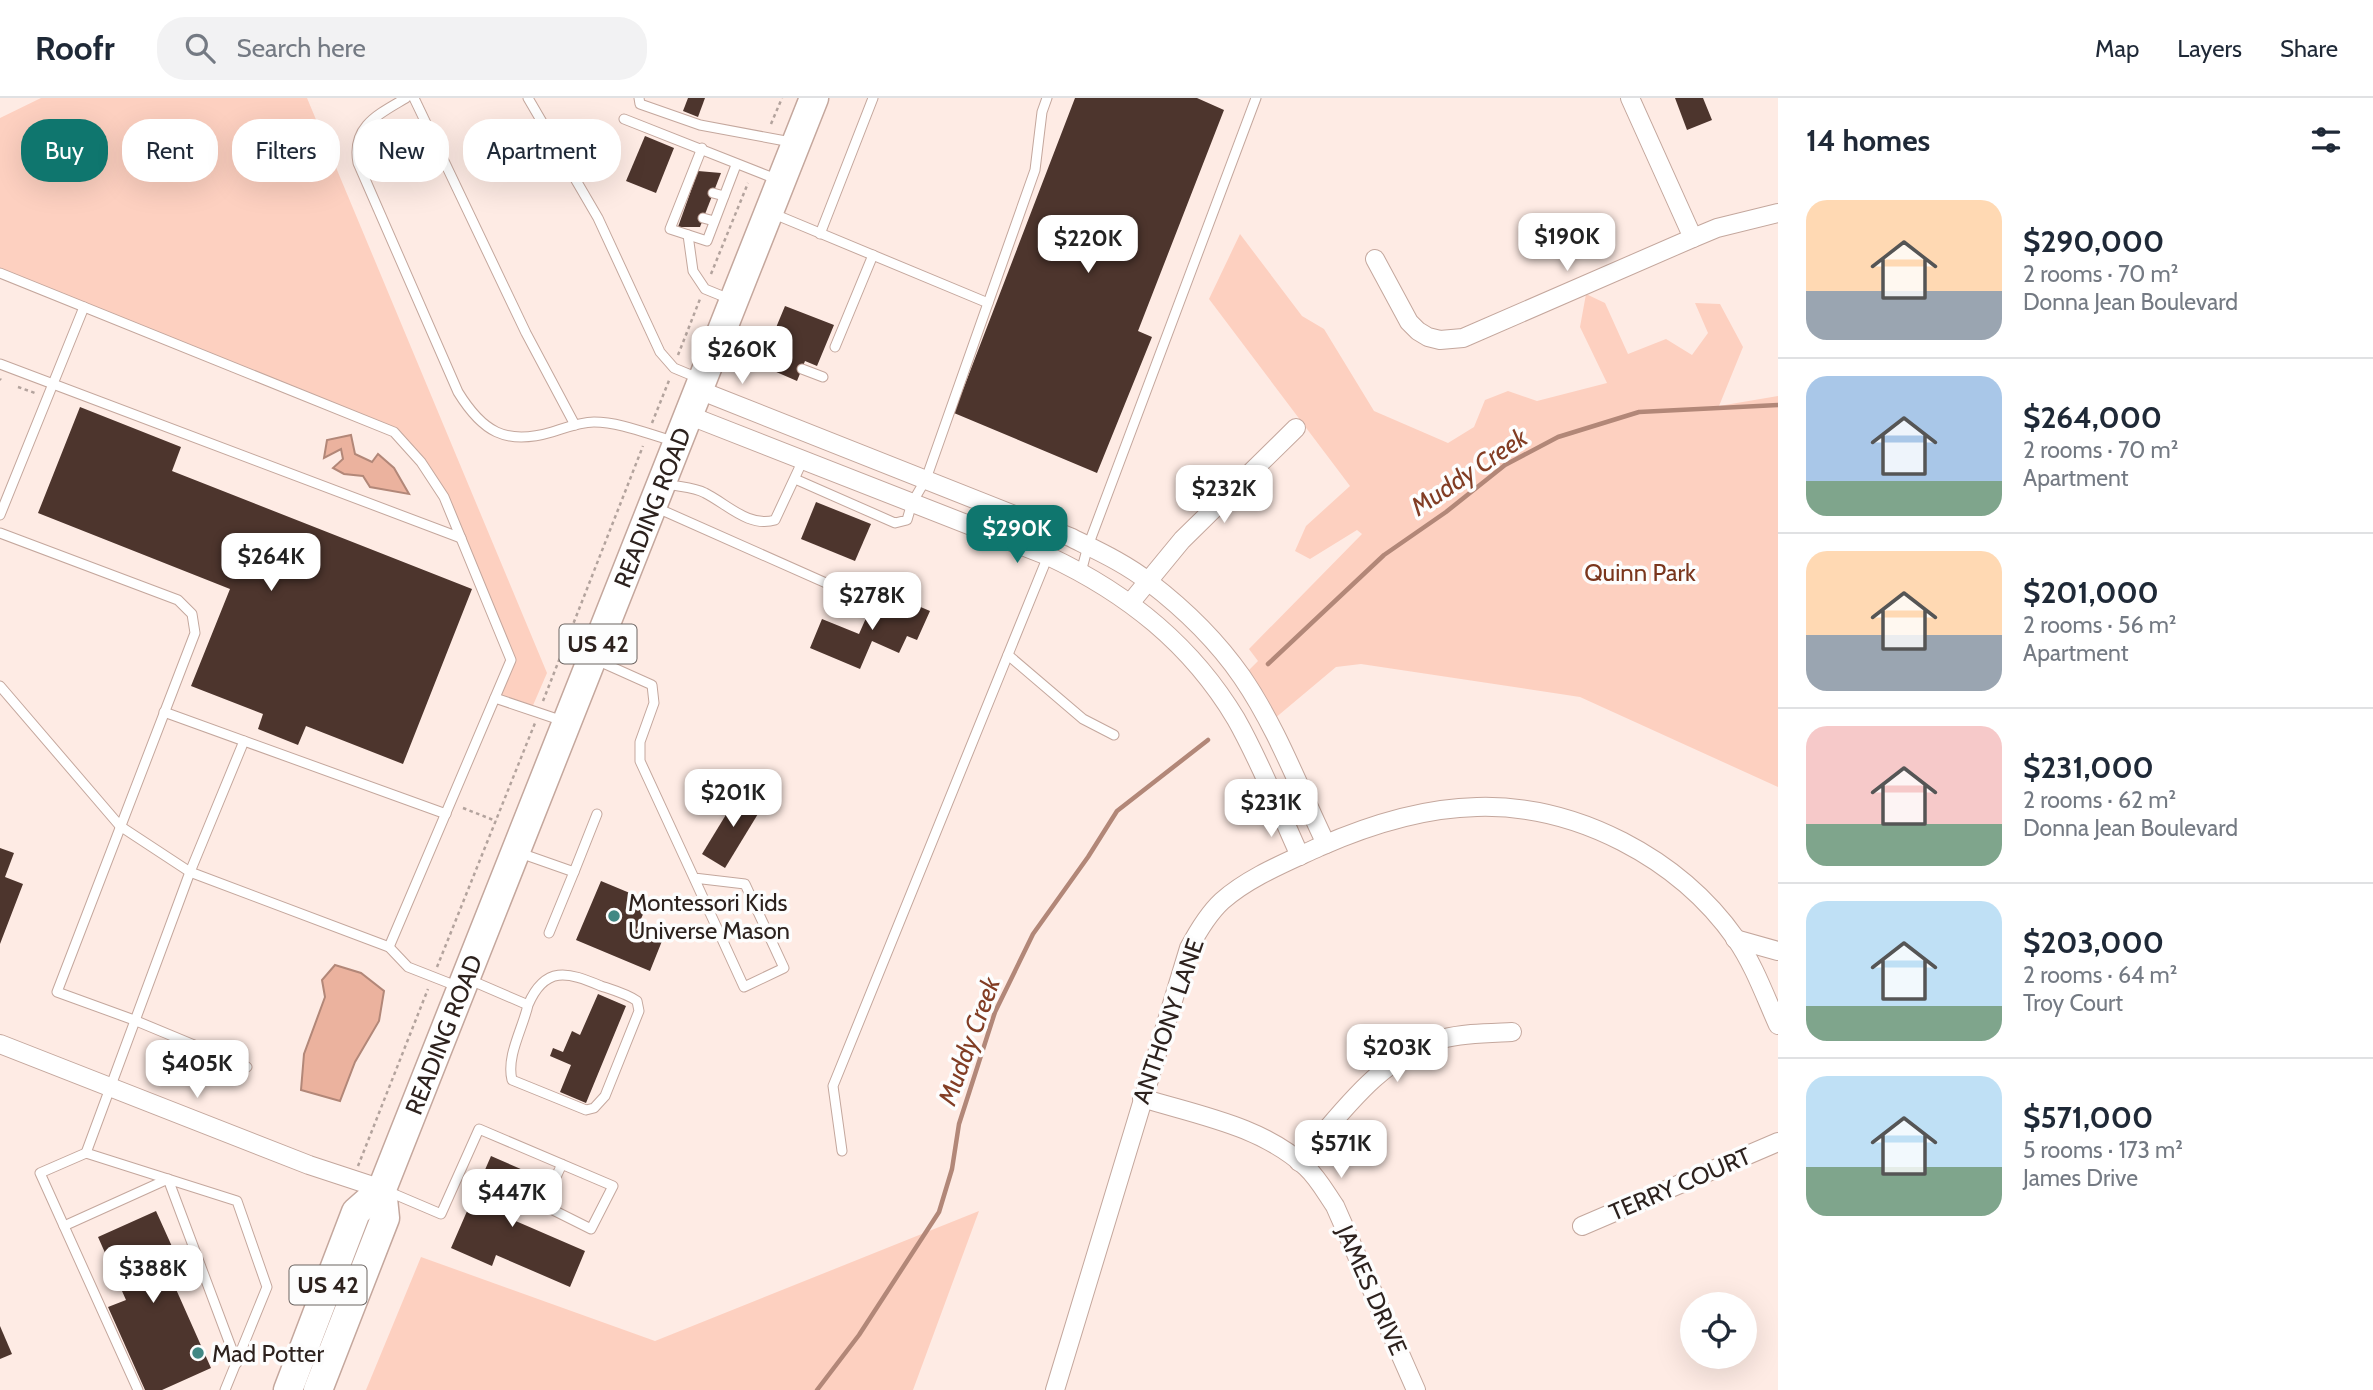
<!DOCTYPE html>
<meta charset="utf-8">
<style>
:root{--surface:#fff;--page:#f2f2f3;--text:#1f2937;--muted:#747a83;--line:#e0e1e3;--accent:#0f766e}
body{margin:0;font-family:Cabin,sans-serif;background:var(--page);color:var(--text);height:100vh;display:flex;flex-direction:column;font-size:26px;white-space:nowrap}
*{box-sizing:border-box;margin:0}
p{font-size:23px;color:var(--muted)}
.icon{flex:none;width:38px;height:38px;fill:none;stroke:currentColor;stroke-width:2;stroke-linecap:round;stroke-linejoin:round}
.map{position:relative;flex:1;overflow:hidden}
.panel{display:flex;flex-direction:column;background:var(--surface);width:595px}
.panel>*{flex:none}
.top-card{position:absolute;left:21px;top:21px;width:665px;height:63px;display:flex;gap:14px}
.fabs{position:absolute;left:1680px;top:1194px;display:grid;gap:14px}
.fabs a{display:grid;place-items:center;width:77px;height:77px;border-radius:50%;background:var(--surface);box-shadow:0 7px 28px #0002;font-size:35px}
.price{position:absolute;translate:-50% -60px;padding:0 16px;border-radius:14px;background:#fff;color:#222;font-size:23px;line-height:46px;filter:drop-shadow(0 2px 4px #0008)}
.price::after{content:'';position:absolute;left:50%;top:42px;width:21px;height:16px;margin-left:-10px;background:inherit;clip-path:polygon(0 0,100% 0,50% 100%)}
.price.on{background:var(--accent);color:#fff}
ul{padding:0;list-style:none}
li{display:flex;align-items:center;gap:21px;height:175px;padding:0 28px}
li+li{border-top:2px solid var(--line)}
li span{display:grid;place-items:center;flex:none;width:196px;height:140px;border-radius:21px;color:#555}
li>.icon{margin-inline-start:auto}
span .icon{width:84px;height:84px;fill:#fffc;stroke-width:1}
li b{font-size:30px}
h2{display:flex;justify-content:space-between;align-items:center;height:84px;padding:0 28px;font-size:30px}
.tag{padding:0 24px;border-radius:28px;background:var(--surface);box-shadow:0 7px 28px #0002;font-size:24px;line-height:63px}
.tag.on{background:var(--accent);color:#fff}
header{display:flex;align-items:center;gap:42px;box-sizing:border-box;height:98px;padding:0 35px;background:var(--surface);border-bottom:2px solid var(--line)}
header strong{font-size:33px}
nav{display:flex;gap:38px;margin-inline-start:auto;font-size:24px}
.search{width:490px;height:63px;background:var(--page);display:flex;align-items:center;gap:18px;box-sizing:border-box;padding:0 24px;border-radius:28px;color:var(--muted);font-size:26px}
main{display:flex;flex:1;min-height:0}
.map>svg:first-child{display:block}
.green{fill:#fdd0c0}
.water{fill:#ebb29e;stroke:#b28778;stroke-width:2}
.lines{fill:none;stroke-linecap:round;stroke-linejoin:round}
.stream{stroke:#b28778;stroke-width:4.5}
.building{fill:#4d352d}
.service-casing{stroke:#c4a79d;stroke-width:11}
.minor-casing{stroke:#c4a79d;stroke-width:20}
.primary-casing{stroke:#c4a79d;stroke-width:31}
.path{stroke:#b3a39d;stroke-width:2.5;stroke-dasharray:3.5 3.5;stroke-linecap:butt}
.service{stroke:#fff;stroke-width:9}
.minor{stroke:#fff;stroke-width:18}
.primary{stroke:#fff;stroke-width:28}
.poi-dot{fill:#418884;stroke:#fdfdfd;stroke-width:2.5}
.labels{text-anchor:middle;dominant-baseline:central;stroke-width:7;stroke-linejoin:round;paint-order:stroke}
.shield{fill:#fdfdfd;stroke:#6b6461;stroke-width:2}
.shield-label{font-size:23px;font-weight:bold;fill:#2d221e}
.street-label{font-size:24px;fill:#2d221e;stroke:#fdfdfd}
.park-label{font-size:24px;fill:#7a361d;stroke:#fdfdfd}
.poi-label{font-size:24px;fill:#2d221e;stroke:#fdfdfd;text-anchor:start}
.water-label{font-size:26px;font-style:italic;fill:#823d24;stroke:#fdfdfd}
</style>
<header>
<strong>Roofr</strong>
<div class="search"><svg class="icon" aria-label="search" viewBox="0 0 24 24"><circle cx="10" cy="10" r="6"/><path d="M15 15l6 6"/></svg>Search here</div>
<nav><a>Map</a><a>Layers</a><a>Share</a></nav>
</header>
<main>
<div class="map">
<svg width="1778" height="1292" viewBox="0 0 1778 1292">
<rect width="100%" height="100%" fill="#feebe4"/>
<g class="green">
<polygon points="41,0 307,0 547,575 531,612 495,600 511,562 444,399 394,334 0,175 0,20"/>
<polygon points="1240,136 1302,218 1324,231 1374,313 1448,345 1474,329 1485,302 1508,293 1537,303 1607,285 1580,229 1586,196 1605,205 1628,256 1666,241 1692,257 1708,235 1695,205 1720,206 1743,249 1719,308 1778,298 1778,689 1580,599 1361,566 1336,569 1274,621 1247,574 1258,563 1249,551 1362,436 1357,432 1310,461 1295,453 1306,428 1350,388 1209,201"/>
<polygon points="979,1113 913,1292 366,1292 421,1159 655,1243"/>
</g>
<g class="water">
<polygon points="351,337 355,356 372,364 378,356 394,370 409,396 370,389 363,378 344,376 333,370 343,361 341,351 324,360 327,342"/>
<polygon points="335,867 361,875 384,893 379,923 355,964 340,1003 301,992 304,956 325,899 322,882"/>
</g>
<g class="lines">
<g class="stream">
<polyline points="1268,566 1384,457 1446,414 1505,367 1558,339 1639,314 1778,307"/>
<polyline points="817,1292 859,1237 939,1114 952,1071 959,1026 995,914 1033,836 1088,759 1117,713 1208,642"/>
</g>
</g>
<g class="building">
<polygon points="688,0 705,0 698,19 683,13"/>
<polygon points="1075,0 1197,0 1224,12 1138,233 1152,239 1097,375 954,315"/>
<polygon points="1675,0 1703,0 1712,22 1687,32"/>
<polygon points="645,38 674,50 656,95 626,83"/>
<polygon points="698,73 721,75 700,129 678,129"/>
<polygon points="785,208 834,227 817,268 805,263 797,283 774,273 783,249 770,244"/>
<polygon points="80,309 181,349 172,373 472,491 403,666 306,628 298,647 258,631 263,616 191,588 230,491 38,415"/>
<polygon points="816,404 871,426 855,463 801,441"/>
<polygon points="890,496 930,513 917,542 907,538 899,555 872,543 860,571 810,550 822,521 859,536 870,511 882,516"/>
<polygon points="741,692 764,706 725,770 702,756"/>
<polygon points="0,750 14,755 5,779 23,786 0,846"/>
<polygon points="601,783 649,803 636,832 662,843 650,873 576,842"/>
<polygon points="598,896 626,908 586,1005 560,994 571,967 550,958 553,950 563,954 572,933 580,937"/>
<polygon points="491,1058 530,1075 511,1121 585,1153 570,1189 496,1157 492,1168 451,1150"/>
<polygon points="156,1113 188,1184 175,1189 211,1270 162,1292 145,1292 108,1209 126,1202 98,1139"/>
<polygon points="0,1228 12,1256 0,1261"/>
</g>
<g class="lines">
<defs>
<g id="service">
<path d="M406,0C379,16 351,28 358,65L458,294C482,333 505,348 552,334C565,330 580,324 594,324C620,324 648,336 673,343"/>
<polyline points="414,0 526,235 575,327"/>
<polyline points="528,0 598,120 660,254 674,270 698,280"/>
<polyline points="639,0 640,6 700,27 791,44"/>
<polyline points="624,21 776,81"/>
<polyline points="702,50 670,131 707,143 736,67"/>
<polyline points="713,95 724,98"/>
<polyline points="774,116 988,205"/>
<polyline points="703,120 714,123"/>
<polyline points="820,136 873,0"/>
<polyline points="688,137 693,173 705,191 732,202"/>
<polyline points="0,175 394,334 421,364 444,399 511,562 389,849"/>
<polyline points="835,249 873,157"/>
<polyline points="757,252 779,261"/>
<polyline points="0,266 461,440"/>
<polyline points="802,271 823,279"/>
<polyline points="795,381 895,425 907,422 912,405 926,381 1035,72 1042,14 1047,0"/>
<path d="M667,386C679,389 694,389 705,395C727,406 749,430 775,422L803,362"/>
<polyline points="657,410 853,497"/>
<polyline points="0,417 84,209"/>
<polyline points="0,435 178,502 192,516 195,535 57,894 134,922 247,969"/>
<polyline points="1081,474 1088,448 1256,0"/>
<polyline points="1008,557 1083,621 1114,637"/>
<polyline points="594,561 652,587 654,605 640,644 640,663 694,780 744,889 784,870 745,786 694,780"/>
<polyline points="0,588 120,728 190,774 389,849 408,869 459,889"/>
<polyline points="495,600 563,623"/>
<polyline points="164,614 446,716"/>
<polyline points="520,755 574,774 597,716"/>
<polyline points="549,835 574,774"/>
<path d="M470,882L528,907C545,867 568,874 601,888C613,892 627,896 637,903L639,913L605,998L594,1010L586,1012L512,982C506,958 523,930 528,907"/>
<polyline points="842,1053 833,988 1048,458 1055,433"/>
<polyline points="86,1055 190,774 244,643"/>
<polyline points="387,1093 441,1116 479,1031 613,1088 591,1131 543,1107 562,1066"/>
<polyline points="64,1128 168,1081 237,1265"/>
<polyline points="138,1292 40,1075 86,1055 237,1103 267,1189 225,1292"/>
</g>
<g id="minor">
<polyline points="1630,0 1693,140"/>
<polyline points="1375,161 1409,224 1418,233 1428,239 1440,242 1463,240 1693,140 1717,130 1778,115"/>
<path d="M699,292L1070,439C1096,452 1125,465 1149,484C1183,510 1217,543 1242,579C1277,630 1299,690 1326,746"/>
<path d="M688,317L1048,458C1127,495 1191,546 1236,621C1261,665 1279,712 1300,758"/>
<polyline points="1131,504 1182,442 1296,330"/>
<polyline points="1735,841 1778,853"/>
<polyline points="0,946 309,1067 382,1091"/>
<path d="M1142,1000C1197,1017 1262,1028 1306,1069C1318,1080 1326,1095 1335,1108L1416,1292"/>
<path d="M1299,1064C1340,1017 1379,959 1442,941C1464,935 1489,935 1512,934"/>
<polyline points="1582,1128 1778,1044"/>
<path d="M1055,1292L1189,850C1198,833 1208,816 1222,803C1249,779 1287,764 1319,749C1369,727 1422,710 1477,709C1576,706 1679,760 1736,841C1754,867 1765,898 1778,927"/>
</g>
<g id="primary">
<polyline points="288,1292 356,1114 382,1091"/>
<path id="s1" d="M318,1292L385,1120L382,1091L814,0"/>
</g>
</defs>
<use href="#service" class="service-casing"/>
<use href="#minor" class="minor-casing"/>
<use href="#primary" class="primary-casing"/>
<g class="path">
<polyline points="771,26 782,0"/>
<polyline points="711,176 748,85"/>
<polyline points="678,257 700,201"/>
<polyline points="0,281 1,282"/>
<polyline points="18,289 35,295"/>
<polyline points="652,325 670,280"/>
<polyline points="543,603 643,348"/>
<polyline points="463,710 496,723"/>
<polyline points="437,869 535,625"/>
<polyline points="358,1068 428,891"/>
</g>
<use href="#service" class="service"/>
<use href="#minor" class="minor"/>
<use href="#primary" class="primary"/>
</g>
<g class="poi-dot">
<circle cx="614" cy="818" r="7"/>
<circle cx="198" cy="1255" r="7"/>
</g>
<g class="labels">
<g class="shield">
<rect x="559.5" y="526.5" width="77" height="39" rx="5"/>
<rect x="289.5" y="1167.5" width="77" height="39" rx="5"/>
</g>
<g class="shield-label">
<text x="598" y="546">US 42</text>
<text x="328" y="1187">US 42</text>
</g>
<g class="street-label">
<text stroke="none"><textPath href="#s1" startOffset="947">READING ROAD</textPath></text>
<text transform="translate(1168 923) rotate(-71)">ANTHONY LANE</text>
<text stroke="none"><textPath href="#s1" startOffset="380">READING ROAD</textPath></text>
<text transform="translate(1680 1086) rotate(-23)">TERRY COURT</text>
<text transform="translate(1372 1192) rotate(66)">JAMES DRIVE</text>
</g>
<g class="park-label">
<text x="1640" y="474">Quinn Park</text>
</g>
<g class="poi-label">
<text x="628" y="804">Montessori Kids<tspan x="628" dy="28">Universe Mason</tspan></text>
<text x="212" y="1255">Mad Potter</text>
</g>
<g class="water-label">
<text transform="translate(1469 374) rotate(-34)">Muddy Creek</text>
<text transform="translate(969 943) rotate(-70)">Muddy Creek</text>
</g>
</g>
</svg>
<div class="fabs">
<a><svg class="icon" aria-label="locate" viewBox="0 0 24 24"><circle cx="12" cy="12" r="6"/><path d="M12 2v4M12 18v4M2 12h4M18 12h4"/></svg></a>
</div>
<b class="price" style="left:1567px;top:175px">$190K</b>
<b class="price" style="left:1088px;top:177px">$220K</b>
<b class="price" style="left:742px;top:288px">$260K</b>
<b class="price" style="left:1224px;top:427px">$232K</b>
<b class="price on" style="left:1017px;top:467px">$290K</b>
<b class="price" style="left:271px;top:495px">$264K</b>
<b class="price" style="left:872px;top:534px">$278K</b>
<b class="price" style="left:733px;top:731px">$201K</b>
<b class="price" style="left:1271px;top:741px">$231K</b>
<b class="price" style="left:1397px;top:986px">$203K</b>
<b class="price" style="left:197px;top:1002px">$405K</b>
<b class="price" style="left:1341px;top:1082px">$571K</b>
<b class="price" style="left:512px;top:1131px">$447K</b>
<b class="price" style="left:153px;top:1207px">$388K</b>
<div class="top-card">
<a class="tag on">Buy</a>
<a class="tag">Rent</a>
<a class="tag">Filters</a>
<a class="tag">New</a>
<a class="tag">Apartment</a>
</div>
</div>
<section class="panel">
<h2>14 homes<svg class="icon" aria-label="filters" viewBox="0 0 24 24"><path d="M4 7h16M4 17h16"/><circle cx="9" cy="7" r="2"/><circle cx="15" cy="17" r="2"/></svg></h2>
<ul>
<li><span style="background:linear-gradient(#ffd9b3 65%,#9aa5b1 0)"><svg class="icon" aria-label="home" viewBox="0 0 24 24"><path d="M3 11l9-7 9 7M6 9v11h12V9"/></svg></span><div><b>$290,000</b><p>2 rooms · 70 m²</p><p>Donna Jean Boulevard</p></div></li>
<li><span style="background:linear-gradient(#a9c7e8 75%,#7fa58c 0)"><svg class="icon" aria-label="home" viewBox="0 0 24 24"><path d="M3 11l9-7 9 7M6 9v11h12V9"/></svg></span><div><b>$264,000</b><p>2 rooms · 70 m²</p><p>Apartment</p></div></li>
<li><span style="background:linear-gradient(#ffd9b3 60%,#9aa5b1 0)"><svg class="icon" aria-label="home" viewBox="0 0 24 24"><path d="M3 11l9-7 9 7M6 9v11h12V9"/></svg></span><div><b>$201,000</b><p>2 rooms · 56 m²</p><p>Apartment</p></div></li>
<li><span style="background:linear-gradient(#f6c9c9 70%,#7fa58c 0)"><svg class="icon" aria-label="home" viewBox="0 0 24 24"><path d="M3 11l9-7 9 7M6 9v11h12V9"/></svg></span><div><b>$231,000</b><p>2 rooms · 62 m²</p><p>Donna Jean Boulevard</p></div></li>
<li><span style="background:linear-gradient(#bfe0f5 75%,#7fa58c 0)"><svg class="icon" aria-label="home" viewBox="0 0 24 24"><path d="M3 11l9-7 9 7M6 9v11h12V9"/></svg></span><div><b>$203,000</b><p>2 rooms · 64 m²</p><p>Troy Court</p></div></li>
<li><span style="background:linear-gradient(#bfe0f5 65%,#7fa58c 0)"><svg class="icon" aria-label="home" viewBox="0 0 24 24"><path d="M3 11l9-7 9 7M6 9v11h12V9"/></svg></span><div><b>$571,000</b><p>5 rooms · 173 m²</p><p>James Drive</p></div></li>
</ul>
</section>
</main>
